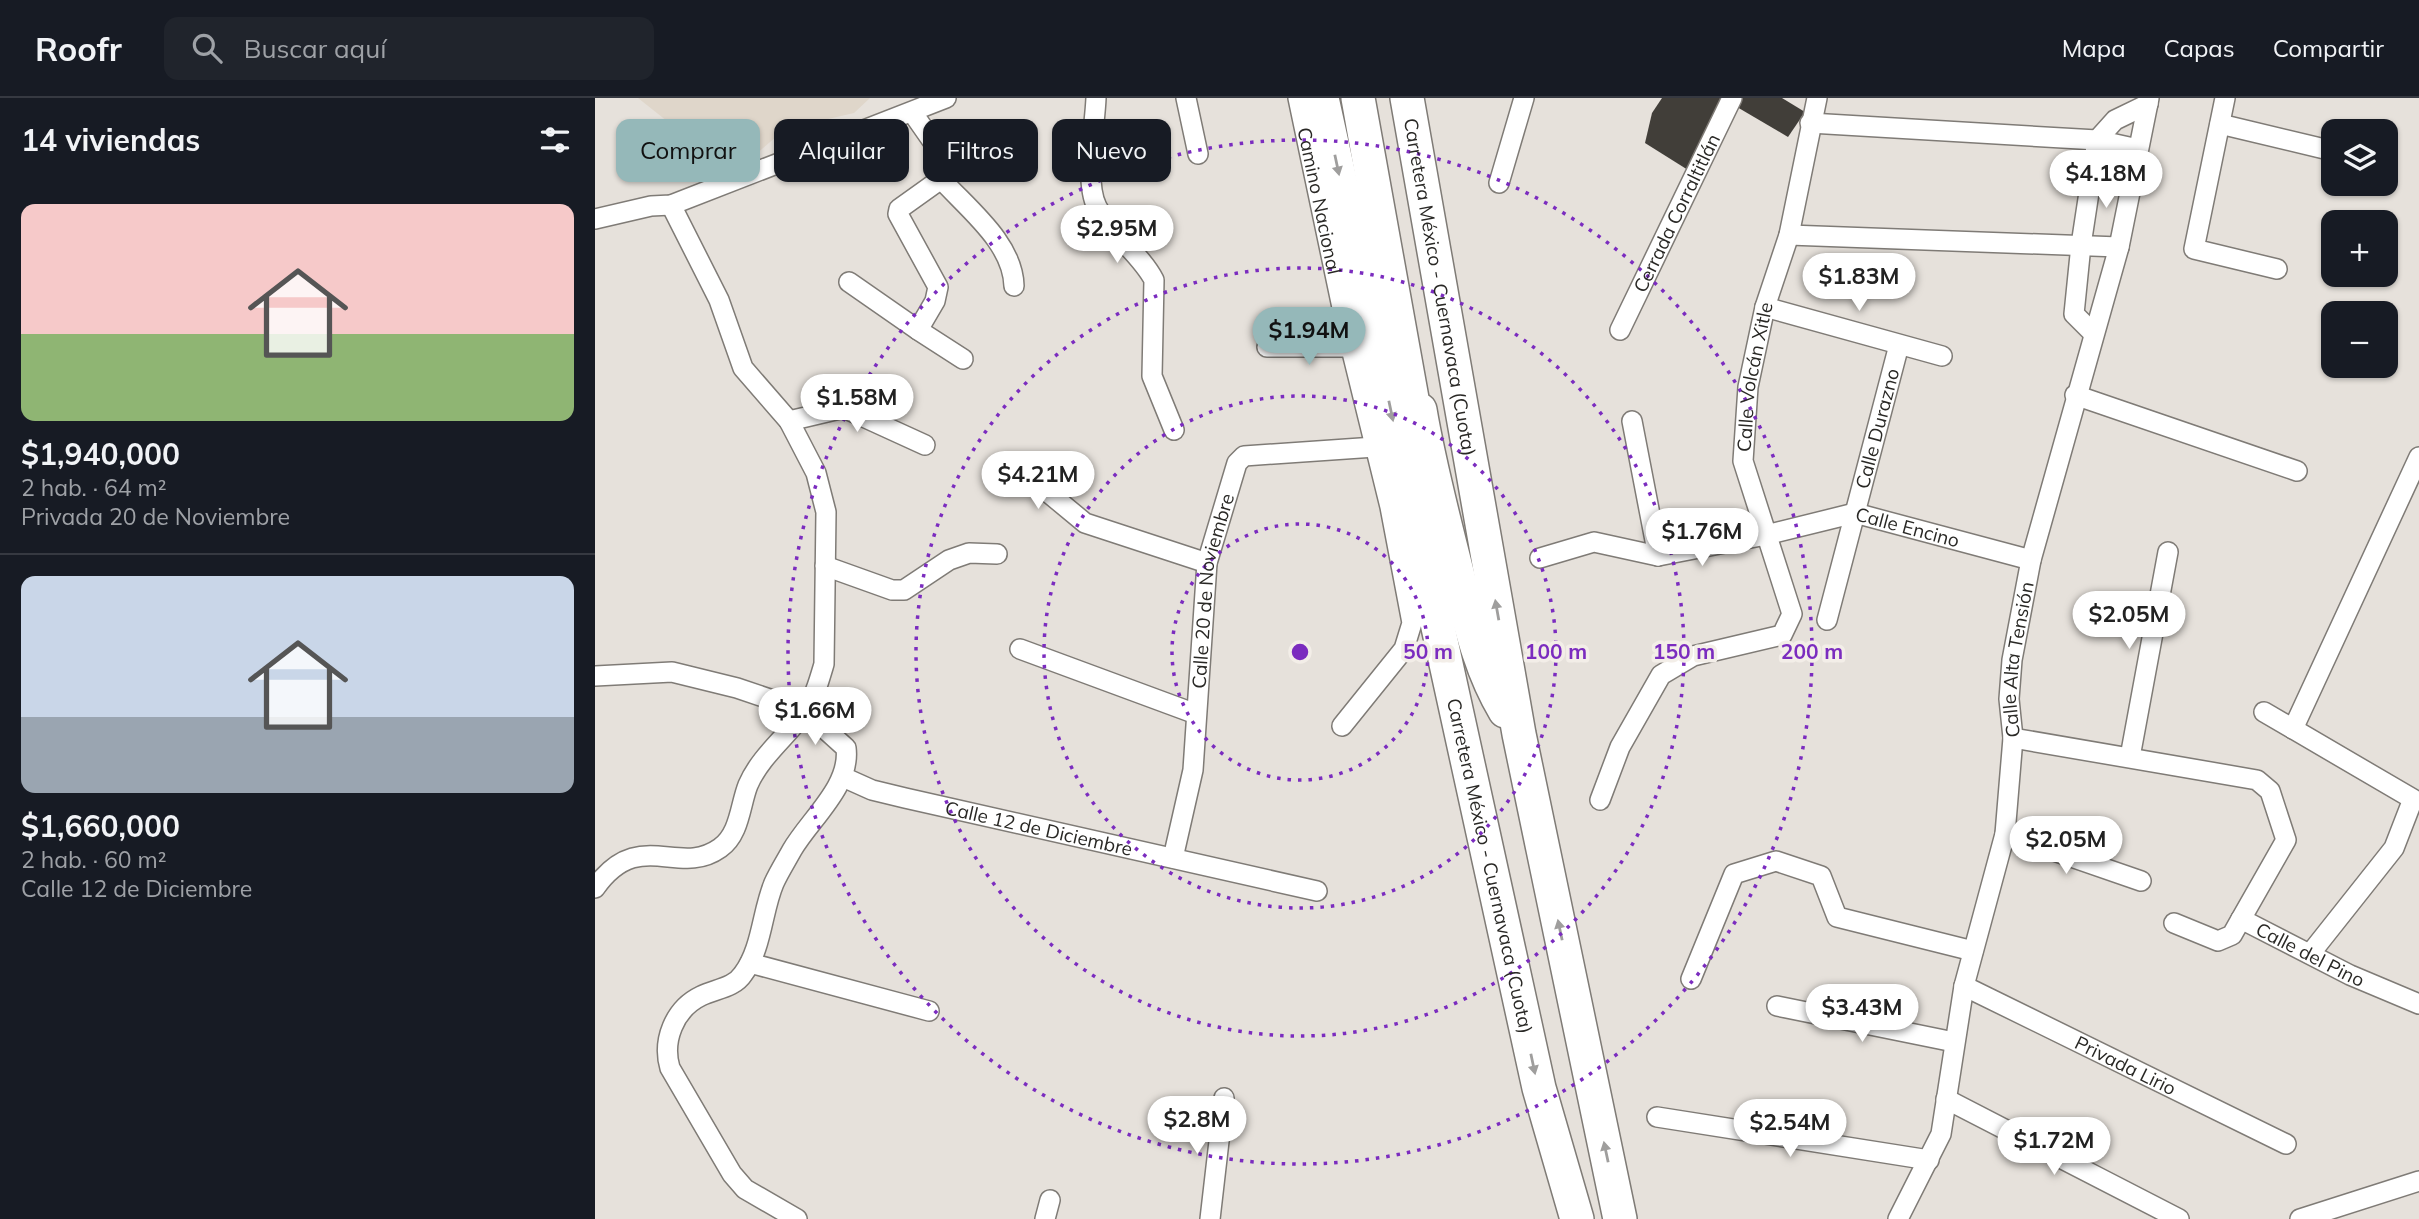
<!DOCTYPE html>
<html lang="es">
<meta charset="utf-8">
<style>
:root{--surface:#171b24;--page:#20242c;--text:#f1f3f6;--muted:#9ea1a6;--line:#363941;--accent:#95b8b9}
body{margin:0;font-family:Mulish,sans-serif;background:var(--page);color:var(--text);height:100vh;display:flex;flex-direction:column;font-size:26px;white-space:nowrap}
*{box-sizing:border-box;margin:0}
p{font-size:23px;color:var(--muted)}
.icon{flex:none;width:38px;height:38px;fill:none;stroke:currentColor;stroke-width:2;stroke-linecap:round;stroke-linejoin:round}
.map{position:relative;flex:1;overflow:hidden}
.sheet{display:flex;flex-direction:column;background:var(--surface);width:595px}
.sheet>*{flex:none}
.hud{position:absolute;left:21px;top:21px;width:665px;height:63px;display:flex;gap:14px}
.buttons{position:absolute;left:1726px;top:21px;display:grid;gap:14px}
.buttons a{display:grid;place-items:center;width:77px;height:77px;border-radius:14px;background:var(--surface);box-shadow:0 2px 5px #0004;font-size:35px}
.price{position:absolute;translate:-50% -60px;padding:0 16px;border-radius:24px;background:#fff;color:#222;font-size:23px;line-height:46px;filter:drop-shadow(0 2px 4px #0008)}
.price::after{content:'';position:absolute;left:50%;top:42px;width:21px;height:16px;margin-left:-10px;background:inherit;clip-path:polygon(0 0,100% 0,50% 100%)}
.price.selected{background:var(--accent);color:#111}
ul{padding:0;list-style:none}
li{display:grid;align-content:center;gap:14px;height:371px;padding:0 21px}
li+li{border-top:2px solid var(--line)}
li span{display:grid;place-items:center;height:217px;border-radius:14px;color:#555}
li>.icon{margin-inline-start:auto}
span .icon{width:126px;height:126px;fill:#fffc;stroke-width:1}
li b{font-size:30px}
h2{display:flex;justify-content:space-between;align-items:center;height:84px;padding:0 21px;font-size:30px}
.pill{padding:0 24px;border-radius:14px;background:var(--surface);box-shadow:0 2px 5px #0004;font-size:24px;line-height:63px}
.pill.selected{background:var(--accent);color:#111}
header{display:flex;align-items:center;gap:42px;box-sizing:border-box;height:98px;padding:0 35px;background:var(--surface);border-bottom:2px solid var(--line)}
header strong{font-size:33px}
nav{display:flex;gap:38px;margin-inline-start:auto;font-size:24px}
.search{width:490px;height:63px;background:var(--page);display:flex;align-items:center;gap:18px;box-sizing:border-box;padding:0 24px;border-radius:14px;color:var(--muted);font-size:26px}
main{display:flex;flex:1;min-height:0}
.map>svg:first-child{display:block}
.built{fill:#dfd6ca}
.building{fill:#413e39}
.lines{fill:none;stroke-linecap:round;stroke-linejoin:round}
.street-casing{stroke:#7f7b76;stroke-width:22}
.highway-casing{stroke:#7f7b76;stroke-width:36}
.street{stroke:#fff;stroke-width:19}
.highway{stroke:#fff;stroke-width:33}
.oneway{fill:#9f9e9d}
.ring{fill:none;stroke:#7b2cbf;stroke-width:3.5;stroke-dasharray:3.5 7}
.labels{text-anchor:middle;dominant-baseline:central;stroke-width:7;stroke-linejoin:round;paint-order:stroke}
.street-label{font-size:19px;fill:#292825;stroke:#f3eee8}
.centre{fill:#7b2cbf;stroke:#f3eee8;stroke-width:3.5}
.ring-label{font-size:21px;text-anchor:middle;font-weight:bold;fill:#7b2cbf;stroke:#f3eee8;stroke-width:7;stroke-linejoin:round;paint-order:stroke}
</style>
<header>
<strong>Roofr</strong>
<div class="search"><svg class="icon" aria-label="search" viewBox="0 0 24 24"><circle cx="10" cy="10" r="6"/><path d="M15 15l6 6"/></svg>Buscar aquí</div>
<nav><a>Mapa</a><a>Capas</a><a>Compartir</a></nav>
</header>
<main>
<section class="sheet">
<h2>14 viviendas<svg class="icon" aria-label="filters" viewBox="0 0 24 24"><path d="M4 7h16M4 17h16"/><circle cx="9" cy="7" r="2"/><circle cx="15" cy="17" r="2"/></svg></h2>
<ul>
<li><span style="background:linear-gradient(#f6c9c9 60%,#8fb573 0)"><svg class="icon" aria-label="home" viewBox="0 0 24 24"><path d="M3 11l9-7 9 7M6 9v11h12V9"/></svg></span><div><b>$1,940,000</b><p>2 hab. · 64 m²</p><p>Privada 20 de Noviembre</p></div></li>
<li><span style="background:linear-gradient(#c9d6e8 65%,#9aa5b1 0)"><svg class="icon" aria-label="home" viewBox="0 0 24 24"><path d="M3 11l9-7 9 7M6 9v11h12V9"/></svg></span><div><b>$1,660,000</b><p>2 hab. · 60 m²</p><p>Calle 12 de Diciembre</p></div></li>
</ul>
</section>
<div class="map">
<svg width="1824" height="1121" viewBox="0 0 1824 1121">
<rect width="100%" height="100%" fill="#e6e1db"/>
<polygon class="built" points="43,0 275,0 259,15 190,31 160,57 139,62 93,44 77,27"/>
<g class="building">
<polygon points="1067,0 1132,0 1093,72 1050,45 1057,15"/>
<polygon points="1147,0 1187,0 1210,14 1193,39 1142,9"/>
</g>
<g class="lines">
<defs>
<g id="street">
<path d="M501,0C500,28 489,84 502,109C516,137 545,155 559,182L557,278L579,332"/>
<polyline points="591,0 603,56"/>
<path id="s1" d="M703,0L753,238L795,409L817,525L809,551L747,628"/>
<polyline points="1630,0 1599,151 1682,171"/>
<polyline points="1215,25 1502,42 1543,51"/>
<polyline points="1625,26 1738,53"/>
<path d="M346,81C373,111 418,145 419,188"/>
<polyline points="904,85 929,0"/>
<polyline points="0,121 56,108 76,107 351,0"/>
<polyline points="1194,137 1524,149"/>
<polyline points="254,184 323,232 340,203 343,189 303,116 304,111 346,81 352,64 317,14"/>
<polyline points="1170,209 1347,258"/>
<polyline points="323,232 368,261"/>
<path id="s2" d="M1025,232L1137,0"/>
<polyline points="1498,235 1479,216 1486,147 1502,42 1520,22 1553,6"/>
<polyline points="672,249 755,249"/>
<polyline points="1480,297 1702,373"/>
<polyline points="194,323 249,310 330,347"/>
<polyline points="1037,323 1063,458"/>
<polyline points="432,377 490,425 612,465"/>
<path id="s3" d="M945,460L999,444L1063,458L1171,437L1260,415L1436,462"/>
<polyline points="230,468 297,492 309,492 354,462 374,455 402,456"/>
<path id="s4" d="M1232,522L1304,247"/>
<polyline points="425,551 601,616"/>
<path d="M0,578L77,574L142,590L210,613L251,650C256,688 215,721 197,752C191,763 184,774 179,785C167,813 167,851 148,876C139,890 120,891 106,898C79,911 67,943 75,970L137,1076L150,1091L202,1121"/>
<polyline points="1669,614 1818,701 1799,750 1715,856"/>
<polyline points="1698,631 1824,359"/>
<polyline points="1418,640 1662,682 1675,693 1691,742 1646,821"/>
<polyline points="1535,659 1573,454"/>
<path id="s5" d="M248,679L277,692L310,700L722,793"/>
<path id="s6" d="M1005,702L1025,649L1066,577L1098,558L1187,537L1197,516L1148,363L1153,289L1170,209L1194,137L1222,0"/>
<polyline points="1410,736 1546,783"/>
<path id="s7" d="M578,760L598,672L612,465L642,365L649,358L780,349"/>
<path d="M0,790C44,728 83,780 125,750C145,736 145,707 153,687C165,659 191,639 209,615C219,601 224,583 229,566L231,414L221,375L194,323L148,270L124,202L76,107"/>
<path id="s8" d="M1579,825L1623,843L1637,837L1646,821L1755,877L1824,906"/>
<polyline points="155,865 334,913"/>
<polyline points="1096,881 1139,776 1181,763 1226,778 1242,819 1378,853"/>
<path id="s9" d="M1369,888L1691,1046"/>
<polyline points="1182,908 1359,944"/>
<polyline points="1351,1001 1584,1121"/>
<polyline points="1062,1019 1334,1062"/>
<polyline points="450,1121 455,1102"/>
<polyline points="615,1121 629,1000"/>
<path id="s10" d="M1303,1121L1346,1036L1369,888L1410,736L1418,640L1414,601L1417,562L1436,462L1524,149L1554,0"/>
<polyline points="1705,1121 1824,1083"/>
</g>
<g id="highway">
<path id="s11" d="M727,0L944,990L982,1121"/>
<polyline points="763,0 823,334"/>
<path id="s12" d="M812,0L924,636L1025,1121"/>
<path d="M825,312C834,366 848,418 861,470C874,520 883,568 910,613"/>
</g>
</defs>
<use href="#street" class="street-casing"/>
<use href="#highway" class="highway-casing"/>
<use href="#street" class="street"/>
<use href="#highway" class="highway"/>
</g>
<defs><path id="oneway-solid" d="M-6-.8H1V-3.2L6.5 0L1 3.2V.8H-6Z" transform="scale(1.75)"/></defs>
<g class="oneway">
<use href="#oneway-solid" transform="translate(742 67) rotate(78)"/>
<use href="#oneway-solid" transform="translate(796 313) rotate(78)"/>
<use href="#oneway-solid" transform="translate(902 512) rotate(-100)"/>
<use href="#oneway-solid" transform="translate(965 832) rotate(-102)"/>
<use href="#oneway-solid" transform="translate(938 966) rotate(78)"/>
<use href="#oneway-solid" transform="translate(1011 1054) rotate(-102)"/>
</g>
<g class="ring">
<circle cx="705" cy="554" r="128"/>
<circle cx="705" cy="554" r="256"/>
<circle cx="705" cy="554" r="384"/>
<circle cx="705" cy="554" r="512"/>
</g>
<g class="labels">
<g class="street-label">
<text stroke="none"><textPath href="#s1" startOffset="105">Camino Nacional</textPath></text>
<text stroke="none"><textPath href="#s2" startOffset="130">Cerrada Corraltitlán</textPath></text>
<text stroke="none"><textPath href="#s12" startOffset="192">Carretera México - Cuernavaca (Cuota)</textPath></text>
<text stroke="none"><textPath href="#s6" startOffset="537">Calle Volcán Xitle</textPath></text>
<text stroke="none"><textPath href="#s4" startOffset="198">Calle Durazno</textPath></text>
<text stroke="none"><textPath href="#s3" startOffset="378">Calle Encino</textPath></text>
<text stroke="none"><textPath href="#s7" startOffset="271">Calle 20 de Noviembre</textPath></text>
<text stroke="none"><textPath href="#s10" startOffset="578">Calle Alta Tensión</textPath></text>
<text stroke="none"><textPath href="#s5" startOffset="203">Calle 12 de Diciembre</textPath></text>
<text stroke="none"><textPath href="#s11" startOffset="786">Carretera México - Cuernavaca (Cuota)</textPath></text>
<text stroke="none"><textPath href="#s8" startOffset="159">Calle del Pino</textPath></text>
<text stroke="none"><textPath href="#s9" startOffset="180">Privada Lirio</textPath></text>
</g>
</g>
<circle cx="705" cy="554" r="10" class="centre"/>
<g class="ring-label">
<text x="833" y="561">50 m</text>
<text x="961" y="561">100 m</text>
<text x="1089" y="561">150 m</text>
<text x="1217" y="561">200 m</text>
</g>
</svg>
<div class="buttons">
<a><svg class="icon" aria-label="layers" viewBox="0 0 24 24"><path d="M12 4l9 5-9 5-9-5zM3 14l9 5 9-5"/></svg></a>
<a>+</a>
<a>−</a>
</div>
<b class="price" style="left:1511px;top:112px">$4.18M</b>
<b class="price" style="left:522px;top:167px">$2.95M</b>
<b class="price" style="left:1264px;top:215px">$1.83M</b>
<b class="price selected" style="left:714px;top:269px">$1.94M</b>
<b class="price" style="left:262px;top:336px">$1.58M</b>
<b class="price" style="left:443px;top:413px">$4.21M</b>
<b class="price" style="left:1107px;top:470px">$1.76M</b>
<b class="price" style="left:1534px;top:553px">$2.05M</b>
<b class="price" style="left:220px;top:649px">$1.66M</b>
<b class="price" style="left:1471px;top:778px">$2.05M</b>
<b class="price" style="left:1267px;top:946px">$3.43M</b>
<b class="price" style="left:602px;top:1058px">$2.8M</b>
<b class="price" style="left:1195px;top:1061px">$2.54M</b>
<b class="price" style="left:1459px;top:1079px">$1.72M</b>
<div class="hud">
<a class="pill selected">Comprar</a>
<a class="pill">Alquilar</a>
<a class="pill">Filtros</a>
<a class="pill">Nuevo</a>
</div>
</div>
</main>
